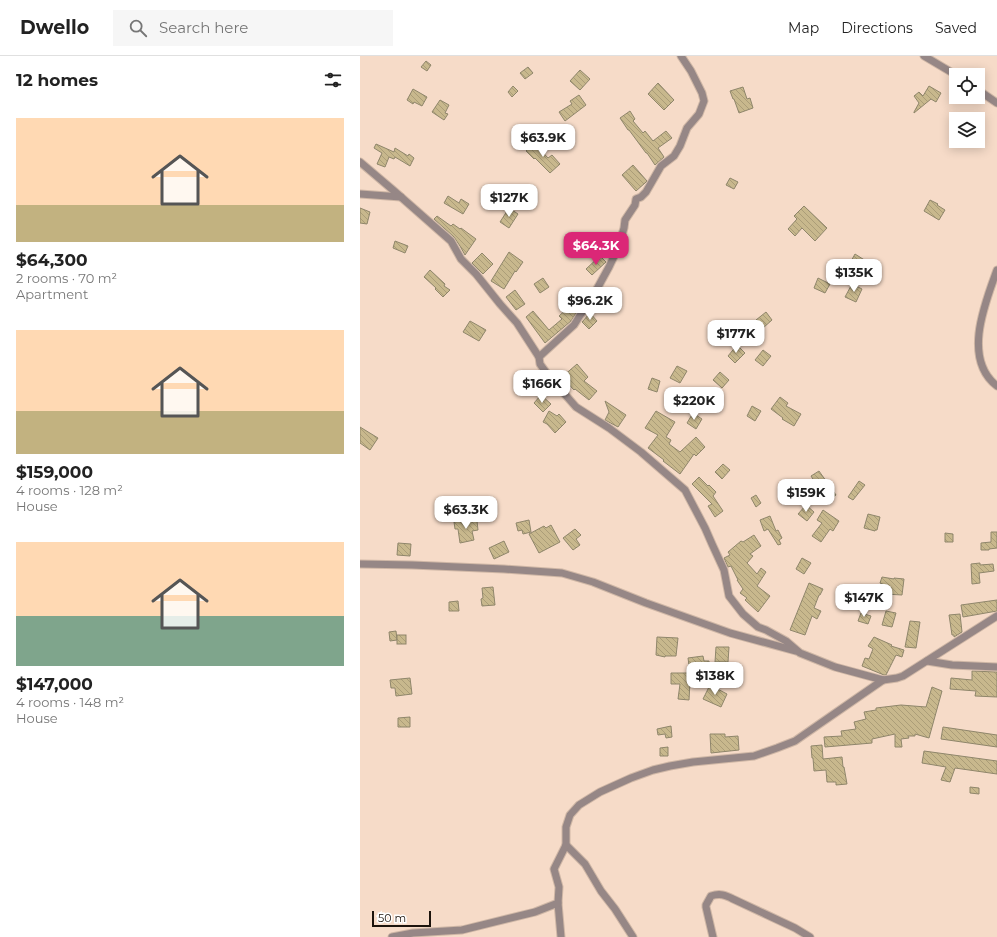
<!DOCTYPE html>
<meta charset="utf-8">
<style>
:root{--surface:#fff;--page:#f6f6f6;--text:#222;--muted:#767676;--line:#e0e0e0;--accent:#db2777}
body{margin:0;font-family:Montserrat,sans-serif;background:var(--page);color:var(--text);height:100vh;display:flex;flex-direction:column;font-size:15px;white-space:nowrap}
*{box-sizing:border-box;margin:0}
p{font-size:13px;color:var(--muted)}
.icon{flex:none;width:22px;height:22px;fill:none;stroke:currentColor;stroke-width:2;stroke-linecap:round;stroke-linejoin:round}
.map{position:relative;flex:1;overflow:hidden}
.panel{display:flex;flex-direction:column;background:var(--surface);width:360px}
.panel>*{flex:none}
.fabs{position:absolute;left:589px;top:12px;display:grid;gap:8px}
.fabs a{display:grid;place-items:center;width:36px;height:36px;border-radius:0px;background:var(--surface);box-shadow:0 2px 10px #0003;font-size:20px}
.scale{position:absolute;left:12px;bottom:10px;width:59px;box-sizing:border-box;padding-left:4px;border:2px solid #1c130c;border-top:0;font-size:11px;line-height:14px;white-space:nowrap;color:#1c130c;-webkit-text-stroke:3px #fff;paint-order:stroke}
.price{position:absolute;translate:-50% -34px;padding:0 9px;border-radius:8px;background:#fff;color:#222;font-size:13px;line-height:26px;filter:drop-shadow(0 1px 2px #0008)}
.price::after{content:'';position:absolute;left:50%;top:24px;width:12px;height:9px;margin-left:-6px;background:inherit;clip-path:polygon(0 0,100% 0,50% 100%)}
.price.current{background:var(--accent);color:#fff}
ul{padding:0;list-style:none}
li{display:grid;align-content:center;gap:8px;height:212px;padding:0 16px}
li span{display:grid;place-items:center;height:124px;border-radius:0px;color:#555}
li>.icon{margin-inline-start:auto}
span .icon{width:72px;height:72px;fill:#fffc;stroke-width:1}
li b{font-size:17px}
h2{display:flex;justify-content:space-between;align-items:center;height:48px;padding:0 16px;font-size:17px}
header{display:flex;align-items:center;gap:24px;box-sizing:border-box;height:56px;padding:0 20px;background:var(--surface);border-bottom:1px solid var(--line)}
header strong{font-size:19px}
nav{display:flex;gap:22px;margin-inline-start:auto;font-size:14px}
.search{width:280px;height:36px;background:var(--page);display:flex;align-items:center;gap:10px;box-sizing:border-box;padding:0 14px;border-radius:0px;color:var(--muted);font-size:15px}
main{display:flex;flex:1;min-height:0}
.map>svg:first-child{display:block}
.building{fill:url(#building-back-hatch);stroke:#8f866b}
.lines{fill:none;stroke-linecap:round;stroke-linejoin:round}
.street-casing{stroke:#cfb7a6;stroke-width:9}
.street{stroke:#968786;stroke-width:7}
</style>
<header>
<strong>Dwello</strong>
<div class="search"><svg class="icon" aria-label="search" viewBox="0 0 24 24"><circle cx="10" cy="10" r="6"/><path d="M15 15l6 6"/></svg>Search here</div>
<nav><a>Map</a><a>Directions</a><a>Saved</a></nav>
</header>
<main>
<section class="panel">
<h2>12 homes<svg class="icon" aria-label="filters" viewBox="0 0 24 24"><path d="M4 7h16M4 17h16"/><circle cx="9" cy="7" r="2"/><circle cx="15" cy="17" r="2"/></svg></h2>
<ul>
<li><span style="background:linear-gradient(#ffd9b3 70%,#c2b280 0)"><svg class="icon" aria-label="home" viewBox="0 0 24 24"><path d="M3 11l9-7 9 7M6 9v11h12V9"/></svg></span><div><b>$64,300</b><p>2 rooms · 70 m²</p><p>Apartment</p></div></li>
<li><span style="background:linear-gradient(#ffd9b3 65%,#c2b280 0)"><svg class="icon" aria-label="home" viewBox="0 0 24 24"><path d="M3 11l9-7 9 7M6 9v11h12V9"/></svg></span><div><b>$159,000</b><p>4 rooms · 128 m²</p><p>House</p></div></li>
<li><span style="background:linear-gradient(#ffd9b3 60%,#7fa58c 0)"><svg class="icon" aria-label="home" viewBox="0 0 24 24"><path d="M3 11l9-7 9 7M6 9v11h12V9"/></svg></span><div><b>$147,000</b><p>4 rooms · 148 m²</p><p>House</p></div></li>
</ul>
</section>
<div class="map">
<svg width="637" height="881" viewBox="0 0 637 881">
<defs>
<pattern id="building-back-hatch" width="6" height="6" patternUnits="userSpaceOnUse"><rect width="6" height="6" fill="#c8b88d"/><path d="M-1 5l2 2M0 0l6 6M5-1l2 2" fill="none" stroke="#ab9d78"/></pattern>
</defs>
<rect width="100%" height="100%" fill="#f6dbc8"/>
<g class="building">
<polygon points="66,5 71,9 67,15 61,11"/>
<polygon points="168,11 173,17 165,23 160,17"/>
<polygon points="220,14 230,23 220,34 210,25"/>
<polygon points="298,27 314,44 304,54 288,38"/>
<polygon points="153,30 158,35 152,41 148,36"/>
<polygon points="569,30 581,37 576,46 571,43 554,57 554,56 559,47 554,40 559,36 563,40"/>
<polygon points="383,31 387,43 390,42 393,52 379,57 374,43 373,43 370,35"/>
<polygon points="53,33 67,41 62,50 54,46 53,48 47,44"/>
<polygon points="219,39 226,49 205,65 199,56 212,48 210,45"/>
<polygon points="80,44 89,49 85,57 88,58 84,64 72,56"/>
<polygon points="270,55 275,63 273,65 283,77 285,75 293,85 306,75 312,82 298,92 304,101 295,109 287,97 286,97 269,74 268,74 260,62"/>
<polygon points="174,87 188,102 192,99 200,108 190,117 175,102 174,103 166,95"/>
<polygon points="16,88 34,96 35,92 48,100 49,98 54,102 50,110 35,101 34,103 29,101 25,111 17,108 22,97 14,92"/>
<polygon points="273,109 287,125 285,127 276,135 262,119"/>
<polygon points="370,122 378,126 374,133 366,129"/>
<polygon points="88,140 99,147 101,143 109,148 103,158 84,147"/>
<polygon points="570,144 578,148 577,149 585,154 579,164 564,155"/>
<polygon points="444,150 467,172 455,185 442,172 435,180 428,173 437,163 434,160"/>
<polygon points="0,152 10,156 7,168 0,167"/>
<polygon points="149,152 158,158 149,172 140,166"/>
<polygon points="77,160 91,170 93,168 100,173 101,172 116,183 105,199 100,190 94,181 74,163"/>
<polygon points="35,185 48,190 45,197 33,192"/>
<polygon points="149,196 163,206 156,216 155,215 144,233 131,225"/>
<polygon points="122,197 133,208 123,218 112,207"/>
<polygon points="495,198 506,205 500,214 490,207"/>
<polygon points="240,200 246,206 232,219 226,213"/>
<polygon points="70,214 85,228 84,230 90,234 83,241 75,233 76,232 64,221"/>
<polygon points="183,222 189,231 180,237 174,228"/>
<polygon points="458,222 470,228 465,237 454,232"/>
<polygon points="492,228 502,233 496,246 485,241"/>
<polygon points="155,234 165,248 156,254 146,241"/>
<polygon points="210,250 216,257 211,265 185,287 166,261 173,255 189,274 202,263 199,260"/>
<polygon points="406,256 412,264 403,272 396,264"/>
<polygon points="230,257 237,265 229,273 222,266"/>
<polygon points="110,265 126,274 119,285 103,276"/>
<polygon points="377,289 385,297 375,307 368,300"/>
<polygon points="403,294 411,300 403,310 395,304"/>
<polygon points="217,308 228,321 224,325 237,335 229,344 215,333 214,334 202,321"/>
<polygon points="317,310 327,315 320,327 310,322"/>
<polygon points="360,316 369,324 362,332 353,324"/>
<polygon points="292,322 300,325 297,336 288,333"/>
<polygon points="181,339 191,348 183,356 174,347"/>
<polygon points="420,341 428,347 426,350 441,358 434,370 422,363 423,362 411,353"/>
<polygon points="245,345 266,359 258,371 245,364 249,356"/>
<polygon points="392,350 401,355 395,365 387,360"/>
<polygon points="189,355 197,360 199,358 206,366 195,377 187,368 183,366"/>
<polygon points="296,355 315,366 306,381 311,384 309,388 320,396 336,381 345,391 336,400 334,398 320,418 303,405 304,404 288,392 298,379 285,372"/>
<polygon points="333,357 342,363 336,373 327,367"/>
<polygon points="0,371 18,382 10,394 0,387"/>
<polygon points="363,408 370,414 362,423 355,416"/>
<polygon points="459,415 476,439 467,445 451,420"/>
<polygon points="339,421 348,430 349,429 356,436 353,440 363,455 355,461 348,450 352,448 332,428"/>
<polygon points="499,425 505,429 493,444 488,441"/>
<polygon points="396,439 401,447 396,451 391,442"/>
<polygon points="446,449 454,456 447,465 438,458"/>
<polygon points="463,454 479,465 473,475 470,473 461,486 452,480 462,467 457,464"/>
<polygon points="508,458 520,461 517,474 515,474 515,475 504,472"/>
<polygon points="410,460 416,475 418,474 422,482 419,484 421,488 418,489 408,473 404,475 400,464"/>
<polygon points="109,464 109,466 117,465 118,474 112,475 114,484 100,487 98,473 95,473 94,466"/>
<polygon points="169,464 171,476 163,478 162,474 158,475 156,467"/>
<polygon points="191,469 200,486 179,497 169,478 184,470 186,472"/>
<polygon points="215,473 221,479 216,483 220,489 213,494 203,482"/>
<polygon points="631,476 637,476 637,492 629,493 629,494 621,494 621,487 631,486"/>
<polygon points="585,477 593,478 593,486 585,486"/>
<polygon points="394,479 401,490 390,498 393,500 387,507 397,518 401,512 406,516 397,530 410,540 398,556 385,544 387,542 380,537 383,533 377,524 378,524 371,510 368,511 364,502 370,499 368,496 381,485 383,486"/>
<polygon points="144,485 149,496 134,503 129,492"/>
<polygon points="38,487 51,488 50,500 37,499"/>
<polygon points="442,502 451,507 444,518 436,513"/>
<polygon points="620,507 620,509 633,508 634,515 619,517 620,527 612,528 611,508"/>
<polygon points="522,521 534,523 534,522 544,523 542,539 525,538 527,530 520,527"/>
<polygon points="449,527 463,533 460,539 459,539 454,552 461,555 457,563 452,560 445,579 430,574"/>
<polygon points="133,531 135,549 122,550 121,543 123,542 122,532"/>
<polygon points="637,544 637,555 603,561 601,549"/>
<polygon points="98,545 99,555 89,555 89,546"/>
<polygon points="526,555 536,557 532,571 522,569"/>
<polygon points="501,557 511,560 508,568 498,565"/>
<polygon points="600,558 602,576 594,581 594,579 592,579 589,559"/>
<polygon points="550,565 560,566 556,592 545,591"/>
<polygon points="36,575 37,584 30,585 29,576"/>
<rect x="37" y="579" width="9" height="9"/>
<polygon points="297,581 318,582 316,600 305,600 305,601 296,599"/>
<polygon points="514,581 532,589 531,590 544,594 542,601 536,599 526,619 524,619 502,610 505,602 509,603 513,593 508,590"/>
<polygon points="356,591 369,591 368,606 355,606"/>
<polygon points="343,600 344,605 349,605 349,613 344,613 346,623 330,626 329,644 318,643 320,628 311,628 311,617 330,617 328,602"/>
<polygon points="612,615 637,616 637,641 615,640 616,635 590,633 591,622 612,624"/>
<polygon points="50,622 52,638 36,640 35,632 31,632 30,624"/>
<polygon points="350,629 367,638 361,651 343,643"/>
<polygon points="572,631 582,635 569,682 555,678 555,680 548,680 549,682 541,683 542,691 535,691 535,678 512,683 512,687 465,691 464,681 482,680 481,675 496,673 494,666 506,663 504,656 516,654 516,652 541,649 566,651"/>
<polygon points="50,661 50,671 38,671 38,662"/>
<polygon points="311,670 312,681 306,682 305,678 298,679 297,673"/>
<polygon points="583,671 637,679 637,691 581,683"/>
<polygon points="350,678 365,678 365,681 378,680 379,694 351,697"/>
<polygon points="462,689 463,703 482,701 483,711 484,711 487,728 476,729 476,726 467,726 466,714 454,715 453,702 452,702 451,690"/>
<polygon points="308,691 308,700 300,700 300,692"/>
<polygon points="564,695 637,705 637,718 595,712 590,726 581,724 586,711 562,707"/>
<polygon points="610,731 619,732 619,738 610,737"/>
</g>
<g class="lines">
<defs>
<g id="street">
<polyline points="564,0 596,19"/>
<polyline points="618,34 637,47"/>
<polyline points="0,106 33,134 91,185 101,203 116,218 140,248 157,267 179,301 180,308 188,319 216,351 249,372 281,396 325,434 345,472 352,488 364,514 369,540 383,558 398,571 406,574 426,585 440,597 475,611 523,624 537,622 543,620 637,560"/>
<polyline points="0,138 41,141"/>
<path d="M637,214C625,247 602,303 637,330"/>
<polyline points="179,301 214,269 238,231 249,211 258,192 264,172 265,164 275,149 276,143 281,141 286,136 301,110 314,100 320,90 327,72 339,58 344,45 342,37 331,15 321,0"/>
<polyline points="0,508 52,509 144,513 202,517 233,526 286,547 370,577 436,595"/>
<polyline points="567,605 592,609 637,611"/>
<polyline points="206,789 225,808 241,835 255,853 273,881"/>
<polyline points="198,847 201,881"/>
<polyline points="32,881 53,877 102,874 175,856 198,847 199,831 194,813 206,789 206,771 210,759 219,749 240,736 271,722 293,714 310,710 333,706 394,700 417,692 435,685 445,678 523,624"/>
<path d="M353,881L346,851V849L351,840C360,837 365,839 373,843L435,872L450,881"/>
</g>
</defs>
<use href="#street" class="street-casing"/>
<use href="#street" class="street"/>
</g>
</svg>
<div class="fabs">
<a><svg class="icon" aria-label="locate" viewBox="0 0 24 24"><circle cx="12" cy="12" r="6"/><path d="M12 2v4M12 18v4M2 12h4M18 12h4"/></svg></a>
<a><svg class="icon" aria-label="layers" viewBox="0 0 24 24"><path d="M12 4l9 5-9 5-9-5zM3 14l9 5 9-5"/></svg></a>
</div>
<div class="scale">50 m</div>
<b class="price" style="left:183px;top:102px">$63.9K</b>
<b class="price" style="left:149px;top:162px">$127K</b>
<b class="price current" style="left:236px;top:210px">$64.3K</b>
<b class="price" style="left:494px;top:237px">$135K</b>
<b class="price" style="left:230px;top:265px">$96.2K</b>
<b class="price" style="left:376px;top:298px">$177K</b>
<b class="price" style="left:182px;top:348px">$166K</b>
<b class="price" style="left:334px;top:365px">$220K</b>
<b class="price" style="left:446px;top:457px">$159K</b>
<b class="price" style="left:106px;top:474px">$63.3K</b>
<b class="price" style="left:504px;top:562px">$147K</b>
<b class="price" style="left:355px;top:640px">$138K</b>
</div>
</main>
